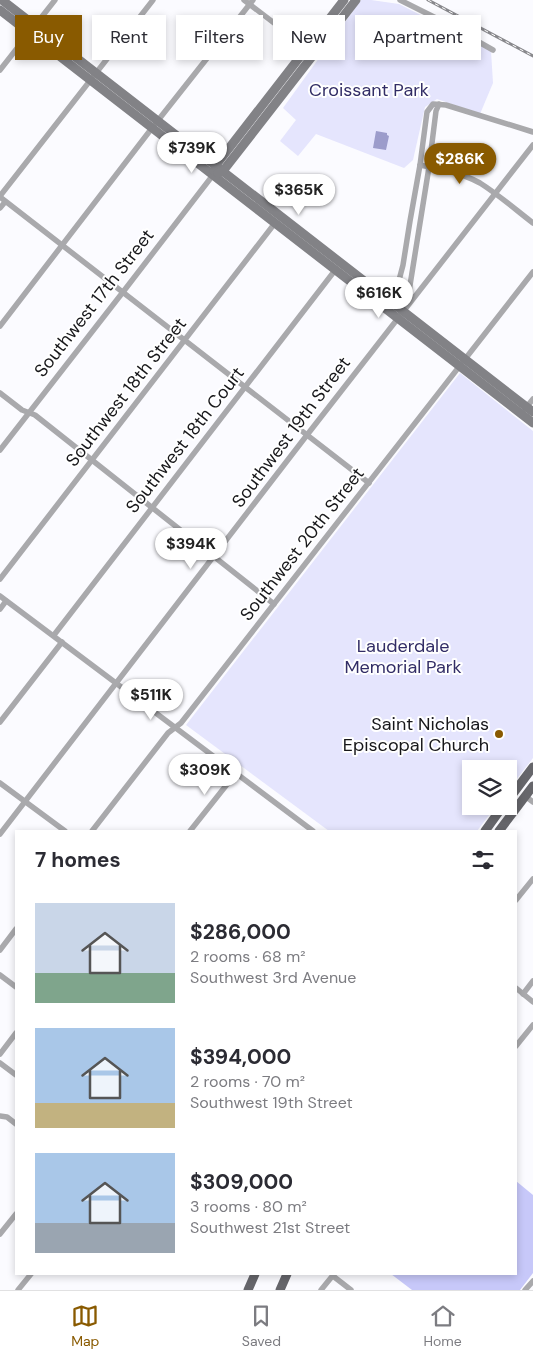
<!DOCTYPE html>
<meta charset="utf-8">
<style>
:root{--surface:#fff;--page:#f7f7f7;--text:#2b2b33;--muted:#7c7c81;--line:#e1e1e2;--accent:#895a00}
body{margin:0;font-family:"DM Sans",sans-serif;background:var(--page);color:var(--text);height:100vh;display:flex;flex-direction:column;font-size:19px;white-space:nowrap}
*{box-sizing:border-box;margin:0}
p{font-size:16px;color:var(--muted)}
.icon{flex:none;width:28px;height:28px;fill:none;stroke:currentColor;stroke-width:2;stroke-linecap:round;stroke-linejoin:round}
.map{position:relative;flex:1;overflow:hidden}
.details{position:absolute;left:15px;top:830px;width:502px;height:445px;display:flex;flex-direction:column;background:var(--surface);border-radius:0px;box-shadow:0 2px 8px #0003}
.details>*{flex:none}
.banner{position:absolute;left:15px;top:15px;width:504px;height:45px;display:flex;gap:10px}
.buttons{position:absolute;left:462px;top:760px;display:grid;gap:10px}
.buttons a{display:grid;place-items:center;width:55px;height:55px;border-radius:0px;background:var(--surface);box-shadow:0 2px 8px #0003;font-size:25px}
.price{position:absolute;translate:-50% -42px;padding:0 11px;border-radius:18px;background:#fff;color:#222;font-size:16px;line-height:32px;filter:drop-shadow(0 1px 2px #0008)}
.price::after{content:'';position:absolute;left:50%;top:30px;width:15px;height:11px;margin-left:-8px;background:inherit;clip-path:polygon(0 0,100% 0,50% 100%)}
.price.selected{background:var(--accent);color:#fff}
ul{padding:0;list-style:none}
li{display:flex;align-items:center;gap:15px;height:125px;padding:0 20px}
li span{display:grid;place-items:center;flex:none;width:140px;height:100px;border-radius:0px;color:#555}
li>.icon{margin-inline-start:auto}
span .icon{width:60px;height:60px;fill:#fffc;stroke-width:1}
li b{font-size:21px}
h2{display:flex;justify-content:space-between;align-items:center;height:60px;padding:0 20px;font-size:21px}
.pill{padding:0 18px;border-radius:0px;background:var(--surface);box-shadow:0 2px 8px #0003;font-size:18px;line-height:45px}
.pill.selected{background:var(--accent);color:#fff}
.dock{display:flex;justify-content:space-around;align-items:center;height:70px;border-top:1px solid var(--line);background:var(--surface);font-size:14px;color:var(--muted)}
.dock a{display:grid;justify-items:center;gap:2px}
.dock .selected{color:var(--accent)}
.map>svg:first-child{display:block}
.green{fill:#e5e5fd}
.forest{fill:#c7c8f9}
.water{fill:#9c9ccb}
.lines{fill:none;stroke-linecap:round;stroke-linejoin:round}
.street{stroke:#a9a9ac;stroke-width:5.5}
.secondary{stroke:#828286;stroke-width:9}
.primary{stroke:#66666b;stroke-width:9}
.rail-casing{stroke:#88888c;stroke-width:3}
.rail{stroke:#fff;stroke-width:1;stroke-dasharray:4;stroke-linecap:butt}
.poi-dot{fill:#895a00;stroke:#fff;stroke-width:2}
.labels{text-anchor:middle;dominant-baseline:central;stroke-width:4;stroke-linejoin:round;paint-order:stroke}
.park-label{font-size:18px;fill:#322d66;stroke:#fff}
.street-label{font-size:18px;fill:#17171a;stroke:#fff}
.poi-label{font-size:18px;fill:#17171a;stroke:#fff;text-anchor:end}
</style>
<div class="map">
<svg width="533" height="1290" viewBox="0 0 533 1290">
<rect width="100%" height="100%" fill="#fbfbff"/>
<g class="green">
<polygon points="361,0 371,0 399,4 491,51 493,83 480,114 437,99 425,107 413,160 404,168 316,134 298,156 280,141 296,120 283,108"/>
<polygon points="460,373 533,431 533,758 509,789 509,769 471,769 471,806 496,806 477,831 329,831 186,725"/>
</g>
<polygon class="forest" points="516,1181 533,1195 533,1273 520,1290 412,1290 391,1274 516,1274"/>
<polygon class="water" points="376,131 387,133 387,135 389,136 386,150 373,148"/>
<g class="lines">
<g class="street">
<polyline points="244,0 308,49"/>
<polyline points="400,0 440,20 493,50"/>
<polyline points="0,70 55,0"/>
<path d="M420,165C441,169 462,173 480,183C499,195 516,210 533,223"/>
<polyline points="0,196 153,0"/>
<polyline points="0,197 369,483"/>
<polyline points="0,208 5,202"/>
<polyline points="393,303 403,265 410,221 420,165 427,112 433,104 446,105 533,132"/>
<polyline points="407,304 429,167 436,111 439,104"/>
<polyline points="0,326 152,128 253,0"/>
<polyline points="0,393 22,410 35,415 274,604"/>
<polyline points="525,409 533,399"/>
<polyline points="0,450 123,292 213,175"/>
<polyline points="0,579 275,223"/>
<polyline points="0,596 313,831"/>
<polyline points="0,609 6,601"/>
<polyline points="54,635 336,269"/>
<polyline points="0,722 62,642"/>
<polyline points="0,783 65,831"/>
<polyline points="525,796 533,802"/>
<polyline points="92,831 168,733 181,723 533,272"/>
<polyline points="190,831 236,773"/>
<polyline points="0,834 307,435 533,145"/>
<polyline points="516,900 533,879"/>
<polyline points="0,950 16,929"/>
<polyline points="0,975 16,987"/>
<polyline points="516,988 533,1002"/>
<polyline points="523,994 533,981"/>
<polyline points="516,1046 533,1025"/>
<polyline points="0,1054 16,1033"/>
<polyline points="0,1063 16,1075"/>
<polyline points="0,1116 7,1117 16,1124"/>
<polyline points="0,1234 16,1214"/>
<polyline points="333,1276 351,1290"/>
<polyline points="18,1290 31,1274"/>
<polyline points="321,1290 334,1274"/>
<polyline points="525,1290 533,1281"/>
</g>
<g class="secondary">
<polyline points="2,0 533,412"/>
<polyline points="0,10 533,423"/>
<polyline points="214,171 216,165 344,0"/>
<polyline points="218,173 223,171 356,0"/>
</g>
<g class="primary">
<polyline points="509,799 533,767"/>
<polyline points="485,831 503,806"/>
<polyline points="499,831 533,786"/>
<polyline points="248,1290 255,1274"/>
<polyline points="280,1290 287,1274"/>
</g>
<defs>
<polyline id="rail" points="428,0 533,56"/>
</defs>
<use href="#rail" class="rail-casing"/>
<use href="#rail" class="rail"/>
</g>
<circle class="poi-dot" cx="499" cy="734" r="5"/>
<g class="labels">
<g class="park-label">
<text x="369" y="90">Croissant Park</text>
<text x="403" y="646">Lauderdale<tspan x="403" dy="21">Memorial Park</tspan></text>
</g>
<g class="street-label">
<text transform="translate(94 303) rotate(-52)">Southwest 17th Street</text>
<text transform="translate(126 392) rotate(-52)">Southwest 18th Street</text>
<text transform="translate(291 432) rotate(-53)">Southwest 19th Street</text>
<text transform="translate(185 440) rotate(-52)">Southwest 18th Court</text>
<text transform="translate(302 544) rotate(-52)">Southwest 20th Street</text>
</g>
<g class="poi-label">
<text x="489" y="724">Saint Nicholas<tspan x="489" dy="21">Episcopal Church</tspan></text>
</g>
</g>
</svg>
<div class="buttons">
<a><svg class="icon" aria-label="layers" viewBox="0 0 24 24"><path d="M12 4l9 5-9 5-9-5zM3 14l9 5 9-5"/></svg></a>
</div>
<b class="price" style="left:192px;top:174px">$739K</b>
<b class="price selected" style="left:460px;top:185px">$286K</b>
<b class="price" style="left:299px;top:216px">$365K</b>
<b class="price" style="left:379px;top:319px">$616K</b>
<b class="price" style="left:191px;top:570px">$394K</b>
<b class="price" style="left:151px;top:721px">$511K</b>
<b class="price" style="left:205px;top:796px">$309K</b>
<div class="banner">
<a class="pill selected">Buy</a>
<a class="pill">Rent</a>
<a class="pill">Filters</a>
<a class="pill">New</a>
<a class="pill">Apartment</a>
</div>
<section class="details">
<h2>7 homes<svg class="icon" aria-label="filters" viewBox="0 0 24 24"><path d="M4 7h16M4 17h16"/><circle cx="9" cy="7" r="2"/><circle cx="15" cy="17" r="2"/></svg></h2>
<ul>
<li><span style="background:linear-gradient(#c9d6e8 70%,#7fa58c 0)"><svg class="icon" aria-label="home" viewBox="0 0 24 24"><path d="M3 11l9-7 9 7M6 9v11h12V9"/></svg></span><div><b>$286,000</b><p>2 rooms · 68 m²</p><p>Southwest 3rd Avenue</p></div></li>
<li><span style="background:linear-gradient(#a9c7e8 75%,#c2b280 0)"><svg class="icon" aria-label="home" viewBox="0 0 24 24"><path d="M3 11l9-7 9 7M6 9v11h12V9"/></svg></span><div><b>$394,000</b><p>2 rooms · 70 m²</p><p>Southwest 19th Street</p></div></li>
<li><span style="background:linear-gradient(#a9c7e8 70%,#9aa5b1 0)"><svg class="icon" aria-label="home" viewBox="0 0 24 24"><path d="M3 11l9-7 9 7M6 9v11h12V9"/></svg></span><div><b>$309,000</b><p>3 rooms · 80 m²</p><p>Southwest 21st Street</p></div></li>
</ul>
</section>
</div>
<nav class="dock">
<a class="selected"><svg class="icon" aria-label="map" viewBox="0 0 24 24"><path d="M3 6l6-2 6 2 6-2v14l-6 2-6-2-6 2zM9 4v14M15 6v14"/></svg>Map</a>
<a><svg class="icon" aria-label="saved" viewBox="0 0 24 24"><path d="M7 4h10v16l-5-4-5 4z"/></svg>Saved</a>
<a><svg class="icon" aria-label="home" viewBox="0 0 24 24"><path d="M3 11l9-7 9 7M6 9v11h12V9"/></svg>Home</a>
</nav>
